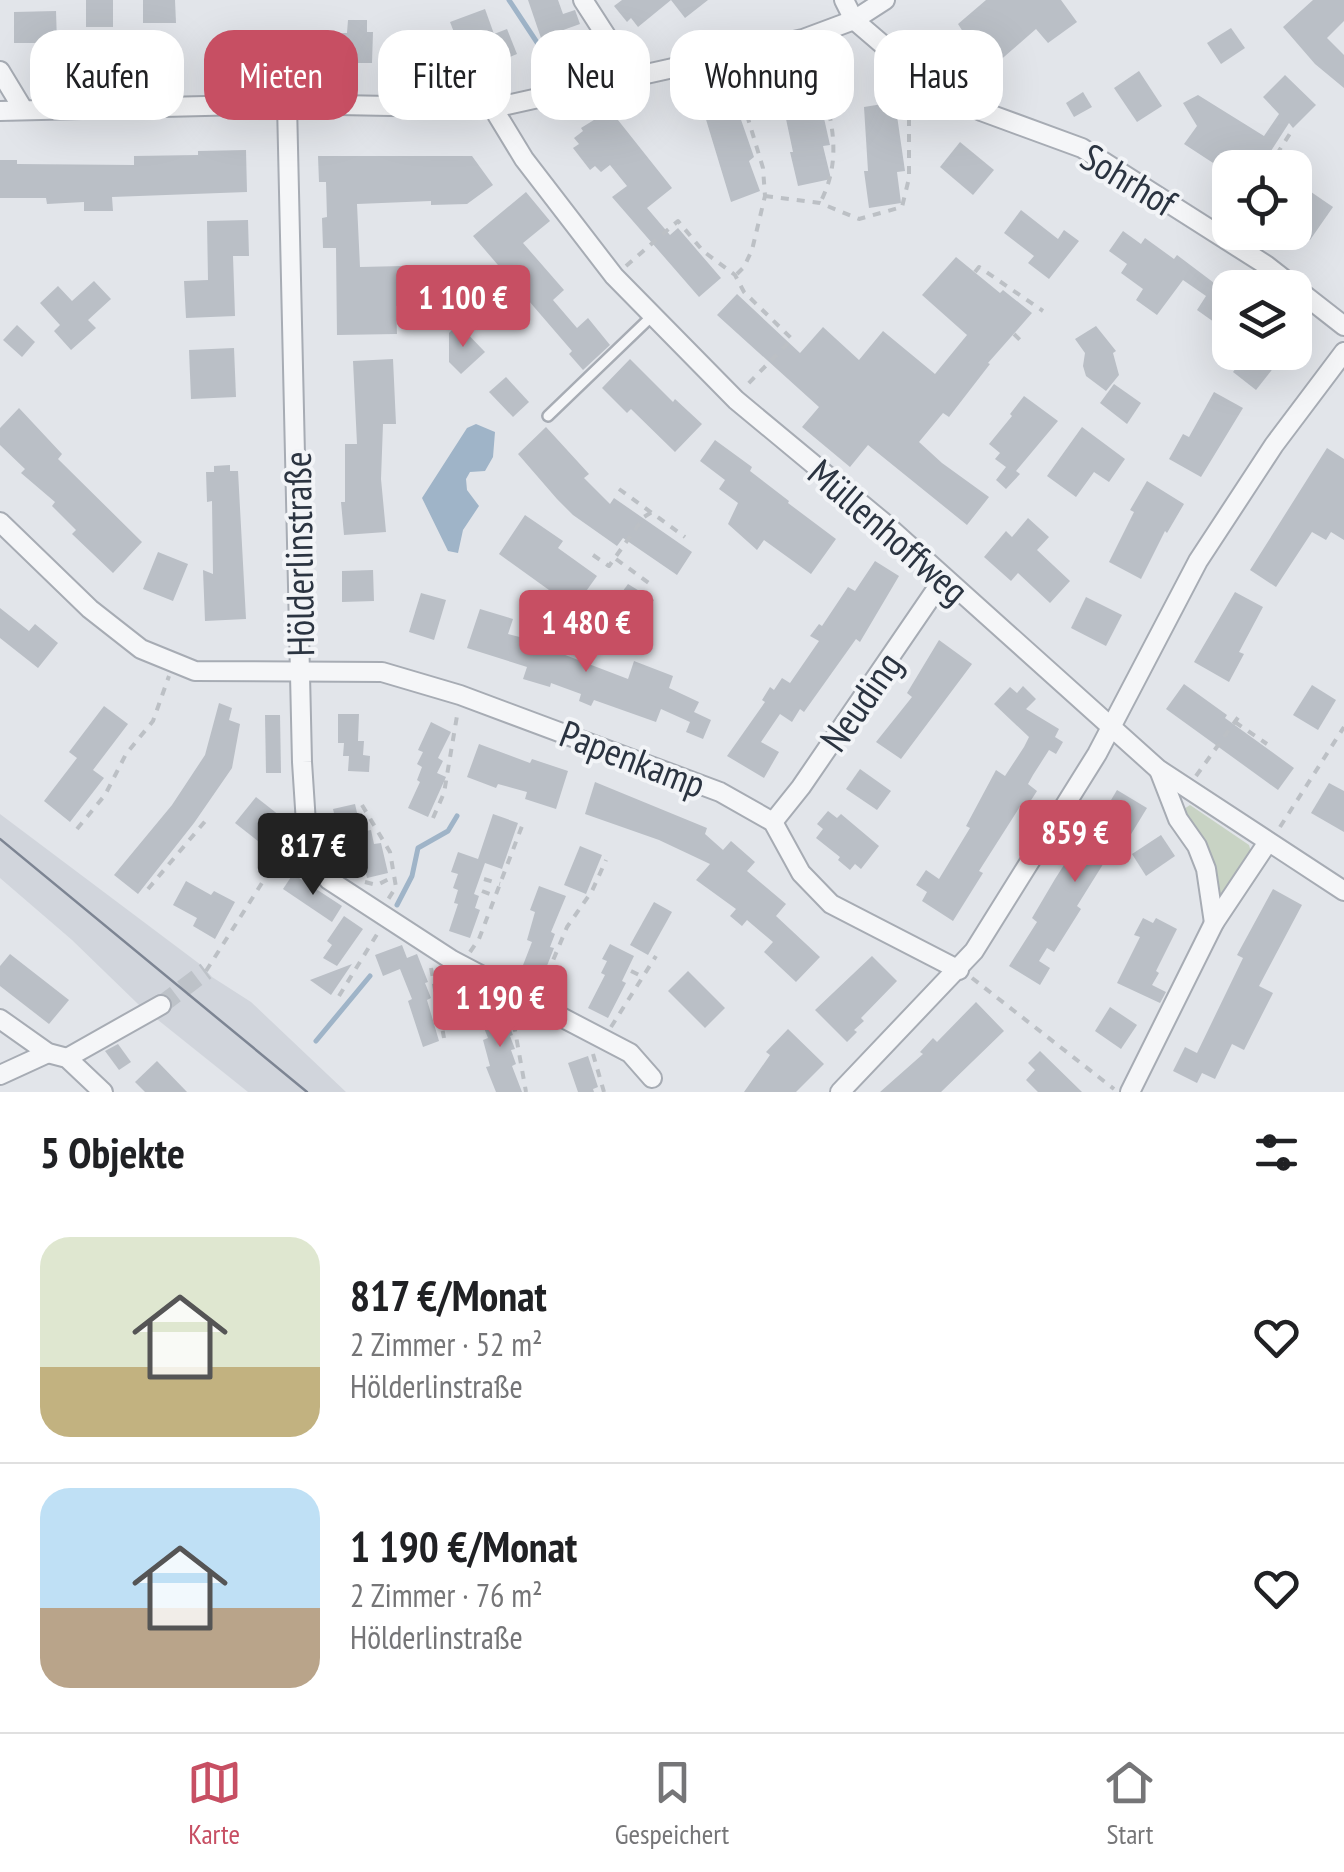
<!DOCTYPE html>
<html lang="de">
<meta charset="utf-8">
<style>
:root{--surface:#fff;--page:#f2f2f2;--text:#202124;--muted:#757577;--line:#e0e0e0;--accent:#c74f63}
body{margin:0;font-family:"PT Sans Narrow",sans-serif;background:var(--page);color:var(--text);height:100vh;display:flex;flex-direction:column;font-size:38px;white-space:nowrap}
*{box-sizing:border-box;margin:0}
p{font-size:32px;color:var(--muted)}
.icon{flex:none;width:55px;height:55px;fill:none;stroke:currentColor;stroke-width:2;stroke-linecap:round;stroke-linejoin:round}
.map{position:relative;height:1092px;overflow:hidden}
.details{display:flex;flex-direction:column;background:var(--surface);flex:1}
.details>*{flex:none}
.hud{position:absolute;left:30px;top:30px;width:1285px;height:90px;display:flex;gap:20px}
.tools{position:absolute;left:1212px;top:150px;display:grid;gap:20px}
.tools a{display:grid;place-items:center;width:100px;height:100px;border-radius:20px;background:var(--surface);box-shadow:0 10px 40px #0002;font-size:50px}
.price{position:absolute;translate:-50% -85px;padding:0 22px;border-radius:10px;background:var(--accent);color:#fff;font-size:32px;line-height:65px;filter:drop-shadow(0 2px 5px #0008)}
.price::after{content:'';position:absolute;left:50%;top:60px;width:30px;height:22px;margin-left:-15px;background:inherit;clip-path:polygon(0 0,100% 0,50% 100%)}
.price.active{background:#222;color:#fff}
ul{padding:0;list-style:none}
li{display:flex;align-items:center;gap:30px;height:250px;padding:0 40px}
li+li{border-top:2px solid var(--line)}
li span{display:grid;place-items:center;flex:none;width:280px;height:200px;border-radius:30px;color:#555}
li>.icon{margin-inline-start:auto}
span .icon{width:120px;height:120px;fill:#fffc;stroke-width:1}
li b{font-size:42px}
h2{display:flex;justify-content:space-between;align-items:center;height:120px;padding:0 40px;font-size:42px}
.chip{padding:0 35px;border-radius:30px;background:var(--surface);box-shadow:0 10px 40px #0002;font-size:35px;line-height:90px}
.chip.active{background:var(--accent);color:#fff}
.tabs{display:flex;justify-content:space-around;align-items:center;height:140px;border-top:2px solid var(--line);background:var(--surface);font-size:28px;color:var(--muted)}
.tabs a{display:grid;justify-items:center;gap:5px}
.tabs .active{color:var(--accent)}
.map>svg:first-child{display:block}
.built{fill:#d1d5dc}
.green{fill:#c8d3c4}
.water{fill:#9fb4c8}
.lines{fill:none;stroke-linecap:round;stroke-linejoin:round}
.stream{stroke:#9fb4c8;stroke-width:5}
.building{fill:#babfc6}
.minor-tunnel{stroke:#bdc2c8;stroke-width:18;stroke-dasharray:18 9;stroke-linecap:butt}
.service-casing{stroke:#a7acb4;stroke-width:14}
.minor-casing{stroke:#a7acb4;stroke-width:22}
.path{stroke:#bcc0c5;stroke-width:4;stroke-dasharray:8 8;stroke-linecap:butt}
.service{stroke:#f5f6f8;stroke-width:9}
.minor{stroke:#f5f6f8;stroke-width:18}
.tram{stroke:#7d8593;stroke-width:2.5}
.labels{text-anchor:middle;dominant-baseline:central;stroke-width:8;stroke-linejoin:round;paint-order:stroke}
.street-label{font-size:38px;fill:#2b3441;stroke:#f2f4f7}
</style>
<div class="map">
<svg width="1344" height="1092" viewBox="0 0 1344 1092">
<rect width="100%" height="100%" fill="#e2e5ea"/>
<polygon class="built" points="0,814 201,965 212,977 251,1002 346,1092 248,1092 138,1004 72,940 0,878"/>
<polygon class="green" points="1190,805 1249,845 1251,852 1219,898 1181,811"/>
<polygon class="water" points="476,424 495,432 493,457 485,471 470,472 466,479 467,490 479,506 463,530 458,553 448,551 422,498 467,428"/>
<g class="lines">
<g class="stream">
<polyline points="509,0 544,53"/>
<polyline points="397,905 412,876 418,848 448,831 457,816"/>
<polyline points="316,1041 370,976"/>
</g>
</g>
<g class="building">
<rect x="86" y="0" width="27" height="27"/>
<polygon points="143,0 175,0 176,23 143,23"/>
<polygon points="528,0 558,0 563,14 575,10 580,24 541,38"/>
<polygon points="622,0 708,0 685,18 671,0 638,27 631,18 627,22 614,6"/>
<polygon points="986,0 1061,0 1077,22 1048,43 1036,29 997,63 975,44 972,46 958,24"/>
<polygon points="1313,0 1344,0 1344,21 1327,38 1344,55 1344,88 1315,64 1283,27"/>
<polygon points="485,9 494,34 507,29 517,54 495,63 490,48 464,58 450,22"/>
<polygon points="56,11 57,43 14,43 14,12"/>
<polygon points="348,20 367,20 367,32 373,32 372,63 342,63 342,69 327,69 327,43 340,43 340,33 347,33"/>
<polygon points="1231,28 1245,48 1221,64 1207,43"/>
<polygon points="1139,71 1162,106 1137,122 1114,88"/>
<polygon points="1285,75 1316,105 1293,128 1289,123 1260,168 1230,168 1230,174 1184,144 1197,126 1183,103 1198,95 1264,136 1279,114 1263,97"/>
<polygon points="815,78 830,145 823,146 831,179 798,186 790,152 793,152 786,119 790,118 782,86"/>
<polygon points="731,91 754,157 749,161 760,191 731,202 701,103"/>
<polygon points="1083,92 1092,107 1074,117 1066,103"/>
<polygon points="895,102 905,171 897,172 901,203 869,208 864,171 868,171 864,107"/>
<polygon points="610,110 672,188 647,208 670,235 678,228 721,278 699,297 612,197 627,186 610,165 601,172 595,166 590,170 573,148 579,144 574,138 583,131 581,128"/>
<polygon points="960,142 994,170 973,195 940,167"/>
<polygon points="246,150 247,192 112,197 113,211 84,211 84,202 47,204 46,198 0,198 0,160 17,160 17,164 134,165 134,156 198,155 198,151"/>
<polygon points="318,156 472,156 493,185 467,204 431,205 431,201 357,204 360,267 403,266 403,306 396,306 397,334 337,335 336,248 323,248 322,218 327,217 326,182 319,182"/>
<polygon points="1295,181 1333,207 1310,240 1295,230"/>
<polygon points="526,192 550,221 523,243 564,290 553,300 577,328 588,318 610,345 583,370 569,354 572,351 473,236"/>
<polygon points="1021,210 1058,239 1064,230 1079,241 1049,279 1028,263 1034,256 1004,233"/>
<polygon points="248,220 249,256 233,256 235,316 186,318 184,281 208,280 207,221"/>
<polygon points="1123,231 1141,244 1145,238 1174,259 1177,255 1230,295 1230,314 1221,327 1197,310 1206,296 1183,280 1157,315 1136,300 1143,289 1121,273 1127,264 1109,251"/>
<polygon points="956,257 1000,293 1003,290 1032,313 988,363 990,364 949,417 943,413 919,442 942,463 989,497 967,525 868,445 850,467 802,427 819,407 717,315 737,294 800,353 823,327 859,360 883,331 935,374 967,335 922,295"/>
<polygon points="94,281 111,299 88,320 96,328 71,350 54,331 60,325 40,303 58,286 72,301"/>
<polygon points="458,324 485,352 461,374 449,362 449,333"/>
<polygon points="17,325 35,342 22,357 3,340"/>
<polygon points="1096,326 1116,351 1113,353 1119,375 1106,391 1086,376 1083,366 1085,353 1075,339"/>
<polygon points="234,348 236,397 191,399 189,350"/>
<polygon points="1248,352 1286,352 1256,390 1233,372"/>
<polygon points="393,359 396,424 383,424 381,479 386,532 344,535 341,502 345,502 345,444 357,444 353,361"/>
<polygon points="630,359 673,402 675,399 702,424 675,452 631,409 627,413 602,388"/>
<polygon points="506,377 529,402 513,417 489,392"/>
<polygon points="1114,384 1141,403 1127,424 1100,403"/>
<polygon points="1214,392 1243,408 1201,477 1169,459 1183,434 1189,437"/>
<polygon points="1024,396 1058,421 1016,471 1020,474 1006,489 996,480 1006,467 995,459 1000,453 989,444 1012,416 1010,414"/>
<polygon points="19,408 62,454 58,459 142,542 113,573 72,534 76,530 52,506 55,502 21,473 25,469 0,445 0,428"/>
<polygon points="546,427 589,474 584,478 610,504 614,498 692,552 677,575 623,538 617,546 573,515 557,499 518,454"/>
<polygon points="1082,427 1125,459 1109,482 1094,472 1076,497 1047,476"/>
<polygon points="715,440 752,467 750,471 789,501 788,503 836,539 811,574 764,540 757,550 728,524 738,503 719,489 725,480 700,461"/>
<polygon points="1327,448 1344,459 1344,540 1331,532 1326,540 1312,532 1276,587 1250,570"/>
<polygon points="230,465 230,471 238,471 246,619 205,621 203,570 213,574 212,501 207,502 206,472 214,472 214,466"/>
<polygon points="1147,481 1184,504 1167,533 1165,531 1141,579 1109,562 1134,512 1130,510"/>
<polygon points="525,515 563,541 558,548 597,576 574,608 499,554"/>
<polygon points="1028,518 1049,537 1037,550 1070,581 1050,603 1018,573 1011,581 984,557 1006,531 1012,537"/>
<polygon points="158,552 188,564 173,601 143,589"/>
<polygon points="875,561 899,576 860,642 856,639 804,712 800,709 792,722 780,714 761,742 779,752 764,778 727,756 765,702 762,700 770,687 774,690 782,678 790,683 819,641 810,636 819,624 822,626 848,587 855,591"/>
<polygon points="373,570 374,601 342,602 342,571"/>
<polygon points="628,584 654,600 631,632 606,614"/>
<polygon points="1235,592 1263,607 1239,652 1244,654 1229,682 1194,662"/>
<polygon points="421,593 446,600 434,640 409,632"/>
<polygon points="1086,597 1122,615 1106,646 1071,628"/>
<polygon points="0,608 29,631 35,624 58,643 38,668 0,638"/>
<polygon points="480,609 513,619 508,634 562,648 560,653 628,679 634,661 673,676 669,688 699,702 694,712 711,720 703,739 686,732 690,722 661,709 656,722 594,700 591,706 579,701 581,694 551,683 550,687 523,679 527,667 467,648"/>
<polygon points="939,640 972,664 901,759 876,742 912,697 907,693"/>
<polygon points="1184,684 1227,715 1225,718 1294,768 1278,790 1166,709"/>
<polygon points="1312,685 1336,700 1318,730 1293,715"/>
<polygon points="1023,686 1036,699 1026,709 1059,729 1055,737 1063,742 1056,754 1049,750 1033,775 1028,784 1037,791 1026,808 1021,805 979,871 983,873 953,921 922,901 927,892 916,885 926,870 939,879 970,828 966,826 996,770 1005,776 1024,747 1029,737 994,704 1010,687 1017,693"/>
<polygon points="219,703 232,708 229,720 240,724 232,768 194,823 138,894 114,875 172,805 205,755"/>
<polygon points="104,706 128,724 93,770 104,778 70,822 44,801 77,758 69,752"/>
<polygon points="338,714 359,714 358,741 364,741 363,755 370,756 369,772 348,771 349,756 343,756 344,743 338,743"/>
<polygon points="265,715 280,715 281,773 266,773"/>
<polygon points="431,722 451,732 438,758 443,761 437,773 446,777 428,817 408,808 420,782 417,780 422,767 417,764 423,752 418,750"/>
<polygon points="479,744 530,763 532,759 568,771 556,809 525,799 527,792 498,784 496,788 467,777"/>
<polygon points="860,769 891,791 877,810 846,789"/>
<polygon points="595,782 707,828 705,834 723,850 731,841 755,862 747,871 786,904 776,916 820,957 796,982 764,952 773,942 747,920 742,926 730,916 736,909 696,880 710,864 659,840 585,814"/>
<polygon points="1329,783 1344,791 1344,832 1311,813"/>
<polygon points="1117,790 1147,808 1125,844 1120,837 1077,906 1081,909 1054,952 1047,948 1039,961 1050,968 1040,985 1009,966 1037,922 1032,918 1055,879 1071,854 1077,857"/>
<polygon points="256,797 284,819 263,845 235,823"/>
<polygon points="355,804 358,817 362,816 366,831 371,830 374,844 381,843 388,873 367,878 360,850 355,851 352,837 346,839 343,825 337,826 333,809"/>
<polygon points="828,811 837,818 841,814 879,846 861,869 855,864 850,870 838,860 840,857 816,838 823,829 817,824"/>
<polygon points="493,814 518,823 502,869 485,863 474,894 479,896 475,908 480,910 470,938 449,931 458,904 454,903 458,890 453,888 458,874 451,872 458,852 478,859"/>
<polygon points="1161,835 1175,856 1146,876 1132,854"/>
<polygon points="580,846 602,855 586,894 564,885"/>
<polygon points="293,874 342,906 332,922 283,889"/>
<polygon points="186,881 211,895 214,891 235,902 215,939 193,926 197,918 173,905"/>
<polygon points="539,886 566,896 551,932 555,934 550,947 554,948 539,986 518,978 532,942 527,940 535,912 530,910"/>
<polygon points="1273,889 1302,905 1259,986 1273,993 1244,1050 1232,1044 1215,1079 1202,1073 1197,1083 1173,1071 1185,1047 1197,1053 1243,958 1237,955"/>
<polygon points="654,902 672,912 648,955 630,945"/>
<polygon points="344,916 363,929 337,966 323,958 332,945 327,941"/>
<polygon points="1143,918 1153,923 1156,918 1177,929 1156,971 1159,973 1152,985 1166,992 1160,1003 1117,983 1140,937 1134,935"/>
<polygon points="610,944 634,956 622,981 626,983 608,1018 588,1008 605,975 601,973 607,961 602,959"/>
<polygon points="402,945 407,958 417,954 428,982 425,983 431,998 427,1000 439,1041 423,1047 408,1001 412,999 400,969 383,976 375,955"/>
<polygon points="10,954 69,1000 49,1024 0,986 0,966"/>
<polygon points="872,956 897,981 861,1018 864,1021 854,1030 857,1032 847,1042 815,1010"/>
<polygon points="352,964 331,995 310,980"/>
<polygon points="688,971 725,1008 705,1028 668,991"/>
<polygon points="976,1002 1004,1031 941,1092 880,1092 923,1054 920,1052 933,1038 937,1042"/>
<polygon points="500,1004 513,1035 510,1036 515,1049 511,1050 516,1064 512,1066 522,1092 496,1092 486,1067 490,1066 483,1040 488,1038 478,1013"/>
<polygon points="1110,1007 1137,1025 1121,1049 1095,1031"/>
<polygon points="788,1029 824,1064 796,1092 744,1092 770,1055 766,1052"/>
<polygon points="118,1044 131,1062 119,1070 105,1051"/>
<polygon points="1040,1051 1082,1092 1038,1092 1026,1080 1035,1070 1028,1063"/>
<polygon points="588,1056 598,1087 593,1089 594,1092 578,1092 568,1063"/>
<polygon points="157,1061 187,1092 145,1092 135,1082"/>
</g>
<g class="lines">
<polyline class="minor-tunnel" points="161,1005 206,971"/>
<defs>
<polyline id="service" points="548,416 652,316"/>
<g id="minor">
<polyline points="583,0 632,76"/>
<polyline points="844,0 854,20 931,86 981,111 1082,148 1266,265 1344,326"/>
<polyline points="0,71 23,109"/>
<polyline points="287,104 302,762 308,854 329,880 452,960 630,1053 652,1078"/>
<polyline points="493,108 524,159 614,276 736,400 883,522 1158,769 1344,891"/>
<polyline points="0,111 287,104 493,108 803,39 854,20 885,0"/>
<polyline points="0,522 90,609 141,649 195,671 382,672 460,695 720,792 773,822 801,873 831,904 959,970"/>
<polyline points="1159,770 1178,819 1197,846 1206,869 1214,923"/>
<polyline points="773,822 801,787 944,578"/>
<polyline points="0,1019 48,1053 67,1058 103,1092"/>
<polyline points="67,1058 161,1005"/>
<polyline points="0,1075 48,1053"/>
<polyline points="840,1092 974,951 1097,754 1198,561 1274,445 1344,352"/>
<polyline points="1130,1092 1214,923 1268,842"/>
</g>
</defs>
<use href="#service" class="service-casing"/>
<use href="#minor" class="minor-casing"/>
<g class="path">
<path d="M813,51C826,105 847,149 821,201"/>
<polyline points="733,69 763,168 765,196 752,250 744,267 737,274"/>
<polyline points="1268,168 1291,132"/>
<polyline points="765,196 820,203 859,219 902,207 909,178 909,117 898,82"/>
<polyline points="626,266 678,221 703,251 735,275 744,292 792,339 746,386"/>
<polyline points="975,272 979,267 1043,311"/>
<polyline points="1014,334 1021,341"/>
<polyline points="619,489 685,537"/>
<polyline points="593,555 609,566 644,517 652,512"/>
<polyline points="616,559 650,584"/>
<polyline points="1235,722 1267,744"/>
<polyline points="1196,776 1242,712"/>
<polyline points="362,805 390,852 396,887 387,901"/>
<polyline points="433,818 444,793 458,710"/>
<polyline points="1280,827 1344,727"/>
<polyline points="77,829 105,795 126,754 153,721 169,676"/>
<polyline points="343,860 358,876"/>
<polyline points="484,879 500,884"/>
<polyline points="365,882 377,885 393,877"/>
<polyline points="148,889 207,819"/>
<polyline points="482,891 495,896"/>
<polyline points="470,952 479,939 522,826"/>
<polyline points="431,968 444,1038"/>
<polyline points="206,971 267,875 295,860"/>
<polyline points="631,971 643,977"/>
<polyline points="972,978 1114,1089"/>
<polyline points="541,989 567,927 592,891 606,860"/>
<polyline points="339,996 379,931"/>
<polyline points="511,1008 526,1092"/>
<polyline points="611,1027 656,956"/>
<polyline points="593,1054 604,1092"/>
</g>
<use href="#service" class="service"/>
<use href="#minor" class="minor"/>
<polyline class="tram" points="0,839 307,1092"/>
</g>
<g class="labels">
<g class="street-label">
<text transform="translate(1129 179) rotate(31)">Sohrhof</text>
<text transform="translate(889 531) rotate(41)">Müllenhoffweg</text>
<text transform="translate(298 554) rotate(-91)">Hölderlinstraße</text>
<text transform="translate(860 701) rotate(-55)">Neuding</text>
<text transform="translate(633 758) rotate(21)">Papenkamp</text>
</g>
</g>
</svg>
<div class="tools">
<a><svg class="icon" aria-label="locate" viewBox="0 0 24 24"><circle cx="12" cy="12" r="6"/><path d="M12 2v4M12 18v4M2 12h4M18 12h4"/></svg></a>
<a><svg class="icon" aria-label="layers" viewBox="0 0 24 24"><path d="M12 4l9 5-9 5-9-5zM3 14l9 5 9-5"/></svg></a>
</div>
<b class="price" style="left:463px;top:350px">1 100 €</b>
<b class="price" style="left:586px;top:675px">1 480 €</b>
<b class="price" style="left:1075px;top:885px">859 €</b>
<b class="price active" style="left:313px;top:898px">817 €</b>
<b class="price" style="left:500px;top:1050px">1 190 €</b>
<div class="hud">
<a class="chip">Kaufen</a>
<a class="chip active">Mieten</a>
<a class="chip">Filter</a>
<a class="chip">Neu</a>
<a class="chip">Wohnung</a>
<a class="chip">Haus</a>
</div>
</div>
<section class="details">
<h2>5 Objekte<svg class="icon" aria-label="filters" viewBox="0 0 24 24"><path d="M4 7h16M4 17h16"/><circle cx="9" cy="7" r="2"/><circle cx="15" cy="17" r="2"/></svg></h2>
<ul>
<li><span style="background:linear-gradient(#dfe7d0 65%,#c2b280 0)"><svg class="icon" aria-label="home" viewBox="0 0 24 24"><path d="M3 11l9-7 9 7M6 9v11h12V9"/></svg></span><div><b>817 €/Monat</b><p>2 Zimmer · 52 m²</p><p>Hölderlinstraße</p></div><svg class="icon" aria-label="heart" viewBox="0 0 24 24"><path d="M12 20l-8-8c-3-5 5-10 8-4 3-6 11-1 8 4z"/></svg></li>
<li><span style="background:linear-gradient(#bfe0f5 60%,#b9a48a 0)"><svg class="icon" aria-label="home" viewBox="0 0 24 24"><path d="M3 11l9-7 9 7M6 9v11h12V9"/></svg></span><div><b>1 190 €/Monat</b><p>2 Zimmer · 76 m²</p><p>Hölderlinstraße</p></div><svg class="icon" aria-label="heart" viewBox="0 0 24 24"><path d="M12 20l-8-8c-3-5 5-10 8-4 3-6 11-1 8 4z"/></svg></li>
</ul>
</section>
<nav class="tabs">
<a class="active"><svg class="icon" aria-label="map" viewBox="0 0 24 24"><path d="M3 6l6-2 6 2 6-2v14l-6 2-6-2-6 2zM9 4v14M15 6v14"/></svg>Karte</a>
<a><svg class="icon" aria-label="saved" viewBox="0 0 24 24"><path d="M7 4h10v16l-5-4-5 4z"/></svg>Gespeichert</a>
<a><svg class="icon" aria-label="home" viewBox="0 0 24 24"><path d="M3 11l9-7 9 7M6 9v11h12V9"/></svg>Start</a>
</nav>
